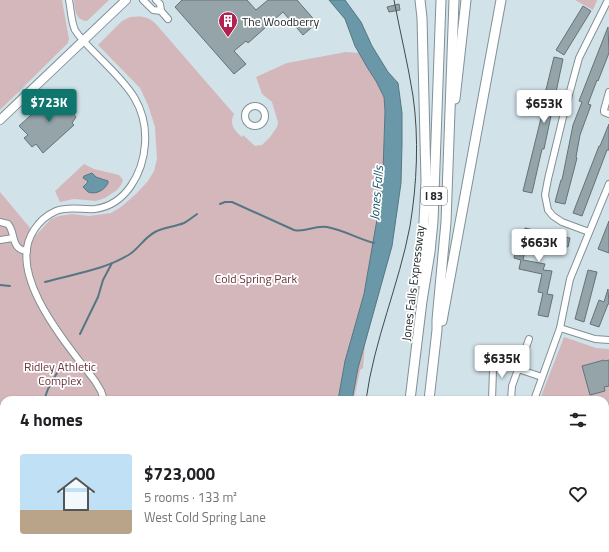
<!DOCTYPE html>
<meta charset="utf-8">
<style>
:root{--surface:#fff;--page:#f2f2f2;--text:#202124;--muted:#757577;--line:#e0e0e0;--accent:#0f766e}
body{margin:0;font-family:"Titillium Web",sans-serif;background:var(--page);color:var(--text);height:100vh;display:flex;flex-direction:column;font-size:15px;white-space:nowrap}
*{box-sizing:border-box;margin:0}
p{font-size:13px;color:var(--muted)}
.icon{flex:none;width:22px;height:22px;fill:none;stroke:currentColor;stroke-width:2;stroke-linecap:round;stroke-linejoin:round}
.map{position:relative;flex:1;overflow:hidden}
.panel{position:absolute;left:0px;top:396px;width:609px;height:156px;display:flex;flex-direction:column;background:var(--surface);border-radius:12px 12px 0 0;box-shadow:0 1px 3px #0004}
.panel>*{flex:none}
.price{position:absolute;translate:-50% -34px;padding:0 9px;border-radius:4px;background:#fff;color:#222;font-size:13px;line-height:26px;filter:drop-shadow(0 1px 2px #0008)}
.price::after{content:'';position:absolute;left:50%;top:24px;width:12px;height:9px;margin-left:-6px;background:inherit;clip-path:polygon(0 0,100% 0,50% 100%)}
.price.active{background:var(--accent);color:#fff}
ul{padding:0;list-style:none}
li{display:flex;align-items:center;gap:12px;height:100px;padding:0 20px}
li+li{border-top:1px solid var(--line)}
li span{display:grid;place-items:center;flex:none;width:112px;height:80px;border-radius:4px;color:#555}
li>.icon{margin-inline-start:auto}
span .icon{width:48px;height:48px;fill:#fffc;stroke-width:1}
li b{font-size:17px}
h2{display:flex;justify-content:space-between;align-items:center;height:48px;padding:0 20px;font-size:17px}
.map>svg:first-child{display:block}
.green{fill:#d4b7ba;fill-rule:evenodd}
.water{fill:#6b98a8;stroke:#557783}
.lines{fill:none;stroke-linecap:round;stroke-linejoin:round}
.stream{stroke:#557783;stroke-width:2}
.building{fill:#94a4a9;stroke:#647378}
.minor-casing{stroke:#819096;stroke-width:8}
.major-casing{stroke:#819096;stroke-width:10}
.highway-casing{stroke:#819096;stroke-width:11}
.minor{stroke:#fff;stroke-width:6}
.major{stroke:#fff;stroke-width:8}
.highway{stroke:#fff;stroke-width:9}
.tram{stroke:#414a4c;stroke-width:1}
.labels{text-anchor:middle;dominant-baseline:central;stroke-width:3.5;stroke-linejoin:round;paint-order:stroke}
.shield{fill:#fff;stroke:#656a6b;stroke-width:1}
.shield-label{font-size:11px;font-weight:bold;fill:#232a2c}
.poi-label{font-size:12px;fill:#232a2c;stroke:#fff;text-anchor:start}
.park-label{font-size:12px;fill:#6b313d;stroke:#fff}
.street-label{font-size:12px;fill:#232a2c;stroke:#fff}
.water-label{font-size:13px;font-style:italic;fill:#1c596b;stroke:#fff}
</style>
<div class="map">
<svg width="609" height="552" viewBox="0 0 609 552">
<rect width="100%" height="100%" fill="#d1e2e8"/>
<g class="green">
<polygon points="0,0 62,0 69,39 68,43 0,110"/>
<path d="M74,0H109L87,21C75,20 75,10 74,0Z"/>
<polygon points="575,0 597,0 593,10"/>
<path d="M130,17C140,16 147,16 155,23L234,114C229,124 234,130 242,137L243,135L255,146L262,145L270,137L277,127L278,122L272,102L262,94L256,77L287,63L346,52L359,53L376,81L384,97L385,111L383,172L376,221L392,246L365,344L363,368L360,370L354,400H4V548H360L361,552H0V192L36,235L51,219L59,216L72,214L89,216L111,213L121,207L136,194L148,181L154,171L157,159L155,127L148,105L140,88L98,45L122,21Z"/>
<path d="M84,164L94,169L119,175L123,180L121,185L117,190L105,198L96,201L74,199L60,202L55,191ZM90,174H93L96,177L104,179L94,193L88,192L85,184L87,183L88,181L83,178Z"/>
<polygon points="564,337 596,348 609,349 609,473 605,465 605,400 540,399"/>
</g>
<g class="water">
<polygon points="329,0 345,0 361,22 372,46 388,72 398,83 402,113 402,144 401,183 392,246 358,368 352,400 338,400 345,361 364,294 379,208 383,172 385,111 384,97 376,81 367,67 355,46 345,19"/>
<path d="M92,173L96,177L108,181V183C105,190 96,195 88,192L83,187L87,183L88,181L83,178L84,176Z"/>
</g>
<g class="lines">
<g class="stream">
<path d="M220,204L225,202H232L294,230C305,233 314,225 327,227C344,230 358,239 374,243"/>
<path d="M45,282C73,274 105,270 130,254C139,248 144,238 155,232C164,227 174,227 184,223C188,221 193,217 197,214"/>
<polyline points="0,285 10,286"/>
<polyline points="80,334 98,297 103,280 112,263"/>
<polyline points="44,400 48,389 63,362"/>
<polyline points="0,465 4,461"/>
</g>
</g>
<g class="building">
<polygon points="182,0 247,0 256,10 268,0 297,0 317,23 303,35 283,12 248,43 246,41 234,51 246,64 234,74 175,7"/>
<polygon points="399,4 400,10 389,12 387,7"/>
<polygon points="583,6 591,11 564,55 556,50"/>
<polygon points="608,27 609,53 598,81 597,80 588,104 591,105 580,135 576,157 577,158 565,204 555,202 561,180 562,180 573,125 582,102 579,101"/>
<polygon points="554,57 563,59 544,149 542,149 532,193 523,191 545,102 543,102"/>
<polygon points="52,96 58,103 65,97 75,108 71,111 76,117 72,123 74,125 43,153 36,144 32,147 24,138 28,135 19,126"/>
<polygon points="609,124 609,150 607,150 582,216 573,213 599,146 600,146"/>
<polygon points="609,221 609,253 598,249"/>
<polygon points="525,228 570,238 568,247 528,238 523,260 545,264 543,270 552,271 547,294 553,295 548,317 538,315 543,293 538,292 542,274 519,269 521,260 514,258 519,236 523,237"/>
<polygon points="588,270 597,272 584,322 575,319"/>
<polygon points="608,289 609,304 608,304 599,327 590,324 599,300 604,302"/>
<polygon points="604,360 605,361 609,360 609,386 604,387 605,391 590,395 582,366"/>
</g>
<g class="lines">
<defs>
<g id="minor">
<path d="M69,0C71,10 71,21 75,30C80,38 88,46 95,53C122,81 148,101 145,144C143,173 126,205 95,209C82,210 69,206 56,211C47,215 39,222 34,230C4,274 70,348 95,381L101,391L104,400"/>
<polyline points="143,0 153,10 161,11"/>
<polyline points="156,0 160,4 161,11 168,19"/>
<polyline points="609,92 604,110 604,112 609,114"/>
<circle cx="255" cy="116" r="10"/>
<path d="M0,222L8,224C16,233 10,249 27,251"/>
<polyline points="589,232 562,222 553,216 548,210 545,195 548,179 563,117 579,58 608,0"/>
<polyline points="0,240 13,238"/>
<polyline points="560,328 595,339 609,340"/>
<polyline points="518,369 542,377"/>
<polyline points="492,400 493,370 496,355"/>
<polyline points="511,400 512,386 529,339"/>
<polyline points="534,400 560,328 570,279 609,184"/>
<polyline points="605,473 609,481"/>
<polyline points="605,517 609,515"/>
<polyline points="605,542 609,540"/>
<polyline points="10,548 10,552"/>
<polyline points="596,548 598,552"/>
<polyline points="579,552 586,548"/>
</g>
<polyline id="major" points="0,120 126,0"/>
<g id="highway">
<polyline points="420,0 422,18 426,181 421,282"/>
<polyline points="455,99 466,0"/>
<polyline points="442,321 501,0"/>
<polyline points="410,400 422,301 430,252 433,221 441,0"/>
<polyline points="429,400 437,330 437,320 446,222 454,0"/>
<polyline points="423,548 425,552"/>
<polyline points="439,548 441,552"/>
</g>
</defs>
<use href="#minor" class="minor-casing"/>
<use href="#major" class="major-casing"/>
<use href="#highway" class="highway-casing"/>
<use href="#minor" class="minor"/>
<use href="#major" class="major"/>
<use href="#highway" class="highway"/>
<g class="tram">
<path d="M366,400C374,340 399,285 410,226C417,184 419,138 413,96C408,64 400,32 394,0"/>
<polyline points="368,548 369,552"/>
</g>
</g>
<defs>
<symbol id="building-pin" viewBox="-11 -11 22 30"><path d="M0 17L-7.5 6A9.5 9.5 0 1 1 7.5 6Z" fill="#b2214f" stroke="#fff"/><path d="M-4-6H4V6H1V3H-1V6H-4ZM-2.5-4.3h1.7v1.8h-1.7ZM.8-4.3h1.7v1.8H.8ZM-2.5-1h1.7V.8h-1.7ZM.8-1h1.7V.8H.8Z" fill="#fff"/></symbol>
</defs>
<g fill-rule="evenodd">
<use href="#building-pin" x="217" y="10" width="22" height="30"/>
</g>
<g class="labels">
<rect class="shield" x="421" y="187" width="26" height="18" rx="3"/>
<g class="shield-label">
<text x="434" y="196">I 83</text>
</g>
<g class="poi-label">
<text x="242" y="21">The Woodberry</text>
</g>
<g class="park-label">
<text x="256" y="278">Cold Spring Park</text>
<text x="60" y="366">Ridley Athletic<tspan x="60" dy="14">Complex</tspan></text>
</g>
<g class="street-label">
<text transform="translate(413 283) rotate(-83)">Jones Falls Expressway</text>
</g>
<g class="water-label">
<text transform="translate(376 193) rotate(-85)">Jones Falls</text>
</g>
</g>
</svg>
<b class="price active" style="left:49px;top:123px">$723K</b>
<b class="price" style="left:544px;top:124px">$653K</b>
<b class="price" style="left:539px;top:263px">$663K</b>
<b class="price" style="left:502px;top:379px">$635K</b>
<section class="panel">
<h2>4 homes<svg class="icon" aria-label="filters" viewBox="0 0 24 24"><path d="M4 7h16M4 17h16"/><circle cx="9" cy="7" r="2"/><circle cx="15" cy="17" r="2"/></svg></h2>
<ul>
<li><span style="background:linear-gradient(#bfe0f5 70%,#b9a48a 0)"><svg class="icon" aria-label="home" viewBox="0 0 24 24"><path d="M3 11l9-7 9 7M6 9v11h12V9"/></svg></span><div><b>$723,000</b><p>5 rooms · 133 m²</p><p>West Cold Spring Lane</p></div><svg class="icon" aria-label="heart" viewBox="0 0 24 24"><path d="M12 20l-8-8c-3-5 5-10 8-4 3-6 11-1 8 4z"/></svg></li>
</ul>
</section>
</div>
